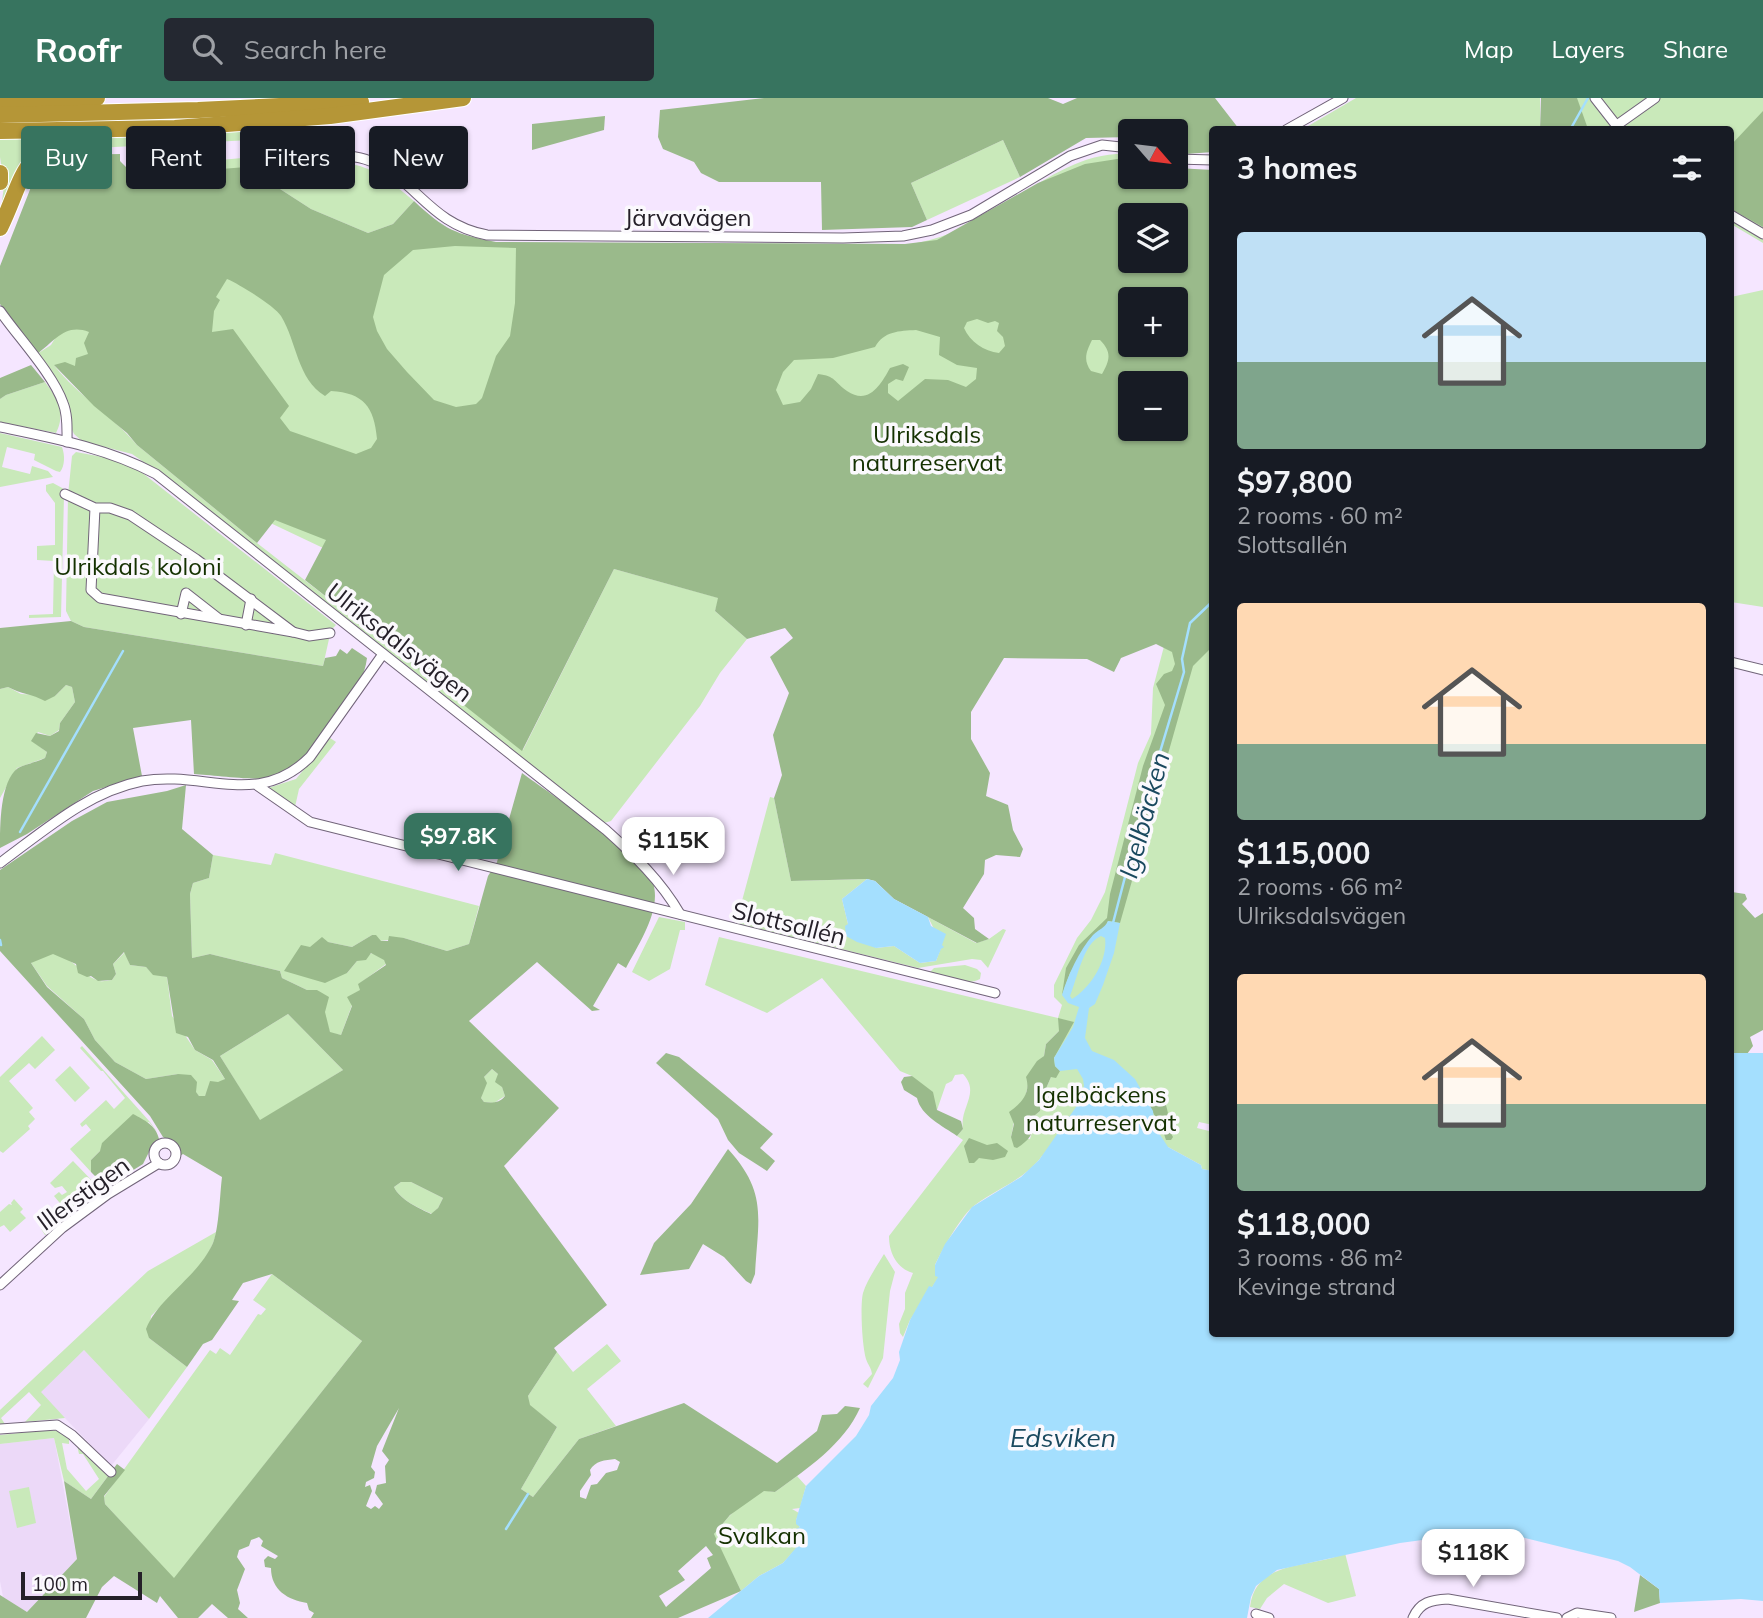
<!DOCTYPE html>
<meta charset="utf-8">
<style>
:root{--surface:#171b24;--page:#242831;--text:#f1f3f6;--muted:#9ea1a6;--accent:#37745f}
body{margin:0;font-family:Mulish,sans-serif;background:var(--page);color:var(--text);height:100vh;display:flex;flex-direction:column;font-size:26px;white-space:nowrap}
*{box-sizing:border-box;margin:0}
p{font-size:23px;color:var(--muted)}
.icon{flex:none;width:38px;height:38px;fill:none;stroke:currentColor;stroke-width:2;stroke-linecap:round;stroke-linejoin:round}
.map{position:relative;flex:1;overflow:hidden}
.panel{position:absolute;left:1209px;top:28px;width:525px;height:1211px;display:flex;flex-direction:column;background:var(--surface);border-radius:7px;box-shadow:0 2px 5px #0004}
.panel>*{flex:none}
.hud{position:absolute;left:21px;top:28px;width:665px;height:63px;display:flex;gap:14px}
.needle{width:46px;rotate:118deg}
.controls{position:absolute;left:1118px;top:21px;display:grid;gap:14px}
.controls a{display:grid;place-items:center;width:70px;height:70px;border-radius:7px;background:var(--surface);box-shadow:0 2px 5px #0004;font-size:35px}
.scale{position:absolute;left:21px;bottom:18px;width:121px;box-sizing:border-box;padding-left:7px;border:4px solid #252029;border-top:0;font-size:19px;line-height:24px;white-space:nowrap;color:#252029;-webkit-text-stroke:5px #fbf9fd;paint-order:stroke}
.price{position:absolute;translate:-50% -60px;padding:0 16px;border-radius:14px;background:#fff;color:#222;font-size:23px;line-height:46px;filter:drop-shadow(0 2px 4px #0008)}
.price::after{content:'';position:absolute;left:50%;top:42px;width:21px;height:16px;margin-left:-10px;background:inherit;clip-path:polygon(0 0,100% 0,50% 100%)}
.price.selected{background:var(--accent);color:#fff}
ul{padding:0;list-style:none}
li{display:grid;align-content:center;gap:14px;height:371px;padding:0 28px}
li span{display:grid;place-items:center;height:217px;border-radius:7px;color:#555}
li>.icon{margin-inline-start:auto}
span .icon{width:126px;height:126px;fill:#fffc;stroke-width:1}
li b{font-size:30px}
h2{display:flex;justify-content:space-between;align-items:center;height:84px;padding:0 28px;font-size:30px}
.tag{padding:0 24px;border-radius:7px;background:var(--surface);box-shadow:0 2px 5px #0004;font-size:24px;line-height:63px}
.tag.selected{background:var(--accent);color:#fff}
header{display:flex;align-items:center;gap:42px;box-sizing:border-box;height:98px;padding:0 35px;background:var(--accent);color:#fff}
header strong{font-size:33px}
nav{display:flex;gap:38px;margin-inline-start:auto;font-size:24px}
.search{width:490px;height:63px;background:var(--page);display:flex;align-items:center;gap:18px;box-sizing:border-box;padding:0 24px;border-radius:7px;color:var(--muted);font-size:26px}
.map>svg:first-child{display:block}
.built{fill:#ecd9f8}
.green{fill:#c9e9ba;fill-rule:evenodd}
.forest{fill:#9aba8b;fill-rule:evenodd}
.water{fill:#a4dffe;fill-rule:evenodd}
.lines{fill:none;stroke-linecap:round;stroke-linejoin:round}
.stream{stroke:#a4dffe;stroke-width:2.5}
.street-casing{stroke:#716479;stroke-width:11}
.highway-casing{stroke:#fff;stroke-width:18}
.street{stroke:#fff;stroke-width:9}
.highway{stroke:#b59637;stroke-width:16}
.labels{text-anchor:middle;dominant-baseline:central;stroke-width:7;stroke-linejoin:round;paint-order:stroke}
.street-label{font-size:24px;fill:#252029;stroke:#fbf9fd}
.park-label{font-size:24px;fill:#143100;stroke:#fbf9fd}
.water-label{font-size:26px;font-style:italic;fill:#1a495f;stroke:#fbf9fd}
</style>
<header>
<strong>Roofr</strong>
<div class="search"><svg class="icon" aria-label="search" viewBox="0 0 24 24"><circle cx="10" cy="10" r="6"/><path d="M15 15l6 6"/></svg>Search here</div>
<nav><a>Map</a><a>Layers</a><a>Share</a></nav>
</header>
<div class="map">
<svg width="1763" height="1520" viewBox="0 0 1763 1520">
<rect width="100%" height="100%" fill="#f5e6ff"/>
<g class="built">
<polygon points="84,1252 149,1321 111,1368 40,1294"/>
<polygon points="54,1340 77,1461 27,1514 3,1499 0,1483 0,1346"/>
</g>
<g class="green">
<polygon points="1356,0 1540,0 1540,31 1303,31"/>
<polygon points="1544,0 1763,0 1763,145 1731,126 1731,32 1549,31"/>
<polygon points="256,31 255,39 251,42 76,51 45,55 82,40"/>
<polygon points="59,34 0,118 4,88 0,59 0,35"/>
<polygon points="1003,42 1020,79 927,122 911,85"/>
<path d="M253,47L273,59L337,63L360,68L381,76L414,103L393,126L368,135L311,111L246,69L323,135L504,145L912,146C938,141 960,133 983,120C1031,94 1072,53 1130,56V79H1176V70L1213,90V473L864,551L637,457L505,511L321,449L262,421L54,267C78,298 113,318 137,347L257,445L523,652L614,471L719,500L715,513L747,541L720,575L700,608L611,723L604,725L158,374L132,356L82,343L74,336L37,256L51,247L157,73L155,68L253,59ZM1130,117H1176V163H1130ZM1130,201H1176V247H1130ZM1130,285H1176V331H1130Z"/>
<polygon points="1763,192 1763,509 1731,504 1731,199"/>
<path d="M45,284C58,301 66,315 56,335L0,324V301L6,297Z"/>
<path d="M0,335L62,349C65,357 65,368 60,374L56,373L34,362L35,356L7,349L2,369L30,376L32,368L48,373L53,379L0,389Z"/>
<polygon points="76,354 108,360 140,373 336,527 331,532 323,568 84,529 71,523 66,513 68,397 72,358"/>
<polygon points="53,385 64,391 64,398 61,519 29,520 29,517 53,516 54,463 37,462 37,448 55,447 55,405 46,393 46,387"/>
<path d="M1167,537L1205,555L1213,548V1027L1199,1024L1197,1030L1213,1034V1073L1202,1071L1201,1067L1168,1049L1042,1058C1024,1082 998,1090 975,1107C962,1116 942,1152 935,1167L939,1179L910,1222L903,1239L900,1235L899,1226L905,1211V1195L913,1175C896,1170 889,1154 889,1138L963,1042L957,1038L963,1031C959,1010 981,995 963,976L955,977L952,983L946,986L937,1012L912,978L900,973L822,880L767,915L705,887L719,839L1058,920L1062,907L1054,899V887L1077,840L1091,822L1105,794L1138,665L1151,636L1153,590ZM1059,933L1051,979L1041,1002L1040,1013L1034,1018V1027L1030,1041L1011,1039L1017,1009L1025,1000L1028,987L1044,958L1046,946Z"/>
<polygon points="66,587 72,589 75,604 60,625 59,632 50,638 38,634 32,643 47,654 45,660 17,670 0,700 0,591 8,589 21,596 55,598"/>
<polygon points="330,640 336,644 299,691 295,709 268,690 296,681"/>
<polygon points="770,699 774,700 791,783 867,781 842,801 848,826 876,850 894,848 920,865 936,863 942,847 928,819 976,845 989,841 1003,831 1006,832 988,870 981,862 972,861 918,870 736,825"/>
<polygon points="275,755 479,808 469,846 447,853 404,840 380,843 372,837 352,849 328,844 347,875 357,863 372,855 384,861 386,866 359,886 361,892 352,907 341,937 330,935 317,892 307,892 282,880 280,873 210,856 192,860 190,796 193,785 209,780 213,757 271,767"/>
<polygon points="659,819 685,824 685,832 680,832 670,871 649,883 632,874"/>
<path d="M125,854L130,867L146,869L153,876L167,879L172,918L195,952L212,962L225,981L208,992L205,998H199L178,976L146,981L115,964L95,942L84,921L47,888L31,865C63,838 78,879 100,883C104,884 108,882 112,882L116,876L113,866Z"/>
<path d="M965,867L977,871L981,875L980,881C966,889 944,878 930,874L934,870Z"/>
<polygon points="288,916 343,972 260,1023 220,958"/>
<polygon points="42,938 55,952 35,971 29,965 9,983 33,1010 29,1014 35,1021 28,1028 30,1031 3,1055 0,1053 0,979"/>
<polygon points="82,948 150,1024 158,1035 149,1024 100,1053 91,1062 91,1074 70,1051 91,1032 86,1026 82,1029 80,1026 106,1002 114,1011 125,1000 103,973 101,973 80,950"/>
<polygon points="70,968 90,990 75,1004 55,982"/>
<polygon points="492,971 498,976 505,998 494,1005 484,1004 481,1000 484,979"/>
<polygon points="73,1063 101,1092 45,1137 41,1131 64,1110 54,1098 59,1094 62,1097 67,1094 62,1088 55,1090 50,1085"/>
<path d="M401,1084H411L443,1100L438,1110L432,1116C419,1110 400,1102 394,1089Z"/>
<polygon points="14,1101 23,1111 20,1114 26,1120 10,1134 4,1127 0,1129 0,1114 9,1106 12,1107 11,1105"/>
<path d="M216,1134C212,1164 172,1197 151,1218L149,1240L187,1269L149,1321L84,1252L41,1294L65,1320L25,1324L41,1307L29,1294L1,1320L5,1326H0V1312L148,1173Z"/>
<path d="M884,1156L895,1174L890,1193L883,1260L868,1290L863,1286L872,1276C871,1269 868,1267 866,1261C862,1248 860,1207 863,1195C867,1182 877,1168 884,1156Z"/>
<polygon points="272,1176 362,1243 174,1481 105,1406 104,1399 210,1252 216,1256 220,1250 230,1257 258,1216 261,1217 266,1211 253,1202"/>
<polygon points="607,1246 621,1263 587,1291 616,1328 579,1341 533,1399 521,1391 557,1329 529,1307 528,1298 557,1254 573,1274"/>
<polygon points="47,1332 60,1333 69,1339 69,1346 62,1345 67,1371 86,1393 99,1381 83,1356 79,1356 77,1347 111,1374 91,1401 64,1383 54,1340 0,1346 0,1337"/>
<path d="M797,1378L806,1388L800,1410L792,1411L799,1415L796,1422L799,1426L802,1444L783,1465L759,1478L741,1493L713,1437C724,1424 747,1396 764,1393C768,1392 772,1394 775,1394Z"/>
<polygon points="29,1389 36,1425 17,1430 9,1393"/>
<path d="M1345,1455L1356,1498L1328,1505L1284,1486L1267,1500L1260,1511L1250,1509C1256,1460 1312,1471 1345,1455Z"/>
</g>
<g class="forest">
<polygon points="764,0 1048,0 1063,6 1077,0 1215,0 1239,31 1213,32 1213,54 1186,56 1176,53 1176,33 1130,33 1130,39 1086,40 1020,79 1003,42 911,85 927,122 912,129 822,132 821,84 719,84 701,75 694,64 663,51 658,39 660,12"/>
<polygon points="1541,0 1577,0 1588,31 1540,31"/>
<polygon points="1763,13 1763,129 1731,111 1731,47"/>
<polygon points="605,18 604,32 532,52 532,26"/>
<path d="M120,56V63L127,70L155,68L159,76L246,69L311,111L368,135L393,126L414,103C445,132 455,136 496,144L905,146L937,142L1038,85L1085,66L1130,59V79H1176V70L1213,72V548L1193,568L1120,825L1108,823L1105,830L1098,833L1070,875L1062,897L1066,870L1079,847L1107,820L1110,796L1143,668L1165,607L1156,586L1164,576L1172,573L1175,566L1172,554L1156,546L1121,560L1114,574L1087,561L1004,560L971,614V641L990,675L986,698L1008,707L1013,732L1023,751L1020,759L996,757L985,762L984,776L963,810L974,820L975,831L989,841L977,845L894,801L875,783L867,781L791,783L774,700L782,677L773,637L789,595L770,559L793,540L785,530L747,541L715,513L718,500L614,471L522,653L305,482L326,442L275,422L257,445L137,347L127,335L94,308L54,267L65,264L75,268L76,260L88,256L84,245L89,234C65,225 55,243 37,256L0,206V168L33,84L49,64L67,57ZM1130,117H1176V163H1130ZM455,148L516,150L515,205L510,238L496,258L482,300L476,306L456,309L434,302L407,274L387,251L377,233L373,219L384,177L413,152ZM227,181C239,186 275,208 281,218C297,244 297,281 325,298L331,293C364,295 374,309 377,341L371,350L356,356L290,333L280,320L289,308L233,231L212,234L214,213L220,202L216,199ZM1130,201H1176V247H1130ZM977,221L988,225L995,223L999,225L997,233L1003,239L1005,248L999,255C984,253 970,244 964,230L967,224ZM916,232L940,239L939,257L957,267L977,270L976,281L966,289L948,282L925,281L898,303L888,295V286L896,281L903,283L909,269L903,266L890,270C881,286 869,308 847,293C834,284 836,278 818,276L811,291L800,304L783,307L776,292L783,274L794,262L833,260L875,249C884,233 899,233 916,232ZM1092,242H1100C1112,254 1110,262 1102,276L1091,273C1083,262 1086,254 1092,242ZM1130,285H1176V331H1130Z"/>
<polygon points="31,267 45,284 6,297 0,301 0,280"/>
<path d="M71,523L84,529L323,568L325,560L336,558L340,551L347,556L352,550L367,560C366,569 363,577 359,585C348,604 299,672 280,679C262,684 214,677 194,676L191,622L133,630L142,678L93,693L27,736L0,750C0,727 0,683 18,670C26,666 37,664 45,660L47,654L31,643L36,635L50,638L59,633L60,625L75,604L72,589L66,587L55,598L45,603C32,596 21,596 8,589L0,591V530Z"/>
<path d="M522,675C549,695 643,757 653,785C662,812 638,847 626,870L618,865L593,908L600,912L592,913L537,864L469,923L559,1010L504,1068L607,1207L554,1250L557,1254L528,1298L530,1307L557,1329L521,1391L533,1399L579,1341L684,1305L777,1365L817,1333L822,1317L837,1316L845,1308L860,1310C844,1346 807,1371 775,1394L764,1393L730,1417L714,1436L741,1493L678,1520H311L314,1515L309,1512L307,1505C288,1502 271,1492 271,1470L265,1469L264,1462L268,1458L275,1461L278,1458L261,1448L263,1443L259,1439L251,1442L249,1448L239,1452L237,1459L245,1471L237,1492L240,1505L238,1511L248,1520H228L212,1506L198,1520H178L160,1498L157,1505L114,1478L102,1489L86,1520H0V1497L27,1514L77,1461L64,1383L91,1401L117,1366L125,1372L104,1398L105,1406L174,1480L362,1243L272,1176L243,1185L232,1202L239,1203L212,1242L203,1246L187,1269L149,1240L146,1231C159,1199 198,1179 213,1145C219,1131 220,1095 222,1079L183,1056L180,1058L178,1048L163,1039L150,1018L0,853V772L72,723L107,704L167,693L186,687L182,731L213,757L209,780L193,785L190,796L192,860L210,856L280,873L282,880L307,892H317L329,899L325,914L330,934L341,937L352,908L347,899L360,892L358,886L386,867L384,862L371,855L366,862L357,863L347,875L325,885L284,873L301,847L310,849L322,839L328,844L352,849L372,837H376L381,843H388L389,838L404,840L447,853L469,846L488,778L497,764ZM124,854L130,867L146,869L153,877L167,879L176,935L188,939L195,952L213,962L225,981L218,984L210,983L205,998H199L196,994L197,984L191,977L178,976L146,981L115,964L95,942L84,921L47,889L31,865L53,856L76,866L78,875L87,879L91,878L98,883L112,882L116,876L113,866ZM288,916L343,972L260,1022L220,958ZM492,971L498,976L495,984L502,989L505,998C500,1005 492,1005 484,1004L481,1000L487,985L484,979ZM401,1084H411L443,1100L438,1110L431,1116C419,1110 400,1102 394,1089ZM399,1310L382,1353L389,1362L385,1368L386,1385L377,1387L375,1395L383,1406L379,1411L375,1408L371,1411L366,1408L372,1393L370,1387L365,1389L366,1384L374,1380L375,1374L371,1369L377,1348ZM615,1361L620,1364L617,1372L606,1375L597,1386L591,1387L586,1401L580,1399V1393L591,1377L590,1372C595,1363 605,1362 615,1361ZM706,1448L713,1457L707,1460L711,1470L666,1509L659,1498L685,1482L678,1473Z"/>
<polygon points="1732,794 1745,796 1747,801 1742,806 1755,820 1763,815 1763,932 1750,939 1753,948 1747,956 1731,955"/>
<path d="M1058,920L1074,924L1054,960L1055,968L1060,973L1056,980L1051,979L1041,1002L1040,1013L1034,1018C1035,1034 1030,1042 1017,1050L1014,1049L1011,1039L1014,1026L1009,1014C1022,1005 1031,995 1026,979L1037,963L1044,958L1046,946L1059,933Z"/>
<polygon points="666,955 679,959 773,1036 760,1050 775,1063 767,1073 739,1055 728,1042 718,1021 656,965"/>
<path d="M912,978L933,994L937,1012L961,1023L963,1031L957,1038C943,1028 921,1018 917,1000L904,992L901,984L904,979Z"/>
<path d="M1155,992L1161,993C1165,1003 1171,1019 1168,1030L1173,1039L1171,1042H1166L1162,1030L1142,996H1150Z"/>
<path d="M133,1016C144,1022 156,1027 159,1041L151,1050L143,1066L106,1089L91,1074V1062L100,1053L102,1045Z"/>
<polygon points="969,1040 987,1047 997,1045 1008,1053 1005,1059 993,1062 979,1060 974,1065 969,1065 964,1048"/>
<path d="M728,1051C768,1095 758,1120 755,1176L751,1186L746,1183L724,1159L703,1146L689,1171L640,1177L654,1145L691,1106Z"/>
<polygon points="1640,1477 1659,1491 1660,1505 1634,1514"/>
</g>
<g class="water">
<polygon points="867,781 875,783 894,801 928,819 931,828 946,836 942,847 944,849 941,851 936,863 920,865 894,848 876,850 857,844 846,838 845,828 848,826 842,801"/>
<path d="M1108,823L1120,825L1114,855L1103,887L1095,906L1089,910L1085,940L1092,953L1114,962L1135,981L1153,1013L1155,1029L1168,1049L1201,1067L1202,1071L1213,1073V1236H1731V955H1763V1503L1741,1501L1660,1505L1659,1491L1630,1469L1618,1463L1521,1439L1518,1434L1504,1431L1400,1445L1277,1472L1256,1488L1251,1499L1247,1520H708L759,1478L783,1465L801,1444L802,1440L796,1431L800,1429L796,1426V1422L806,1388L856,1338L869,1317L871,1308L893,1280L900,1262L899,1254L910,1222L929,1188L932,1189L938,1179L935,1178V1167L945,1146L972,1109L1021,1079L1039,1062L1053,1042L1076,1009L1084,988L1083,981L1077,971L1060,973L1055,968L1054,960L1073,929L1079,909L1068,905L1062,897C1068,877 1079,853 1093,837C1099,831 1104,831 1108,823ZM1101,838L1105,840C1108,863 1090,890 1072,901L1070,898C1077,882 1083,845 1101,838Z"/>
</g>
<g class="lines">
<g class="stream">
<polyline points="1570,32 1588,0"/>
<polyline points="20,734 123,553"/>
<polyline points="1113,825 1142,714 1184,574 1182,561 1190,525 1213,503"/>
<polyline points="0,842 1,847"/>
<polyline points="506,1431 528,1396"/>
</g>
<defs>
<g id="street">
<polyline points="1595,0 1620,32"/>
<polyline points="1617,27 1655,0"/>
<path d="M262,31L265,43C283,61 341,51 370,63C417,82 429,126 487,137L843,140L903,138L932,132L971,117L1070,58L1102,47L1130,50"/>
<polyline points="1286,32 1343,0"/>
<polyline points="1176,61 1213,62"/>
<polyline points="1731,117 1763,136"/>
<path d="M0,213C18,239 53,276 63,305C68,317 67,331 67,344"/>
<path d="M0,329C53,340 107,350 156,376L606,732C634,757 661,783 680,816"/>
<polyline points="65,396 95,410 110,410 130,417 196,461 293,534 100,500 91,492 95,410"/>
<polyline points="181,516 186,495 218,520"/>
<polyline points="246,527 251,501"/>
<polyline points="293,534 309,538 330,535"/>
<polyline points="1731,564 1763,572"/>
<polyline points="258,688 310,724 995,895"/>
<path d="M0,765C44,733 87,694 142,683C204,672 258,711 310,659L383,556"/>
<circle cx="165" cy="1056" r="11"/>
<polyline points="0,1187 62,1130 108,1096 159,1065"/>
<polyline points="0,1331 57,1327 72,1337 111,1374"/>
<polyline points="1256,1516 1269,1520"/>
<path d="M1413,1520C1420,1504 1431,1502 1448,1501L1557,1520"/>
<polyline points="1567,1520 1577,1515 1611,1520"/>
</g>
<g id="highway">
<polyline points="0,2 97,0"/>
<polyline points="0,17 198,12 361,4"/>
<polyline points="0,33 175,30 330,18 463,0"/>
<polyline points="0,75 0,84"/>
<path d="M0,130C24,81 19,55 79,36"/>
</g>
</defs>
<use href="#street" class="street-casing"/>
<use href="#highway" class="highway-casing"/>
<use href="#street" class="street"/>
<use href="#highway" class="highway"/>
</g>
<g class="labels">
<g class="street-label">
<text x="688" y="119">Järvavägen</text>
<text transform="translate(400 544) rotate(38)">Ulriksdalsvägen</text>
<text transform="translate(789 825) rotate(14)">Slottsallén</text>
<text transform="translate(83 1095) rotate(-36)">Illerstigen</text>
</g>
<g class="park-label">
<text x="927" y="336">Ulriksdals<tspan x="927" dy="28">naturreservat</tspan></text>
<text x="138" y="468">Ulrikdals koloni</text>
<text x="1101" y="996">Igelbäckens<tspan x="1101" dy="28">naturreservat</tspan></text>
<text x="762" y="1437">Svalkan</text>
</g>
<g class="water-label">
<text transform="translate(1144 717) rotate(-75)">Igelbäcken</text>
<text x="1063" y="1339">Edsviken</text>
</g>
</g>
</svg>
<div class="controls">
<a><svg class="needle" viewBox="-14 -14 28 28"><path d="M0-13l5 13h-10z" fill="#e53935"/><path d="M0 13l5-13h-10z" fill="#9ea1a6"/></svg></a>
<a><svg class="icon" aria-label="layers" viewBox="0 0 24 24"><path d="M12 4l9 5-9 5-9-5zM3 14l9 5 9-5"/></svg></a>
<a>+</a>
<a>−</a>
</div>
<div class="scale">100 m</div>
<b class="price selected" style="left:458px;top:775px">$97.8K</b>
<b class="price" style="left:673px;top:779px">$115K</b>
<b class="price" style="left:1473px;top:1491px">$118K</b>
<div class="hud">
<a class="tag selected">Buy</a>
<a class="tag">Rent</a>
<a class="tag">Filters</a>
<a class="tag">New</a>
</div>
<section class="panel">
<h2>3 homes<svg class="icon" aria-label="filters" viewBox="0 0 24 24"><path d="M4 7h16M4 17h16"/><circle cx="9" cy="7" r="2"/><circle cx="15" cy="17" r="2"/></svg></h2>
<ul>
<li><span style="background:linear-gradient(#bfe0f5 60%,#7fa58c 0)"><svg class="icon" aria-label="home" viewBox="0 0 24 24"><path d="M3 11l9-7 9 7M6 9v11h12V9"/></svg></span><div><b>$97,800</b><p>2 rooms · 60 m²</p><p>Slottsallén</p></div></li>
<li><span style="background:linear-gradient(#ffd9b3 65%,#7fa58c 0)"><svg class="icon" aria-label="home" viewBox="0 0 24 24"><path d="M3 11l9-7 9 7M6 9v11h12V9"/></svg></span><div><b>$115,000</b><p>2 rooms · 66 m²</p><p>Ulriksdalsvägen</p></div></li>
<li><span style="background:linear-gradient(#ffd9b3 60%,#7fa58c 0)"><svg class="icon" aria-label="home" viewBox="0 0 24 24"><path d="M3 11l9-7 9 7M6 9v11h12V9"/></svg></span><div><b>$118,000</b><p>3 rooms · 86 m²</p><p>Kevinge strand</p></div></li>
</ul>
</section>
</div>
